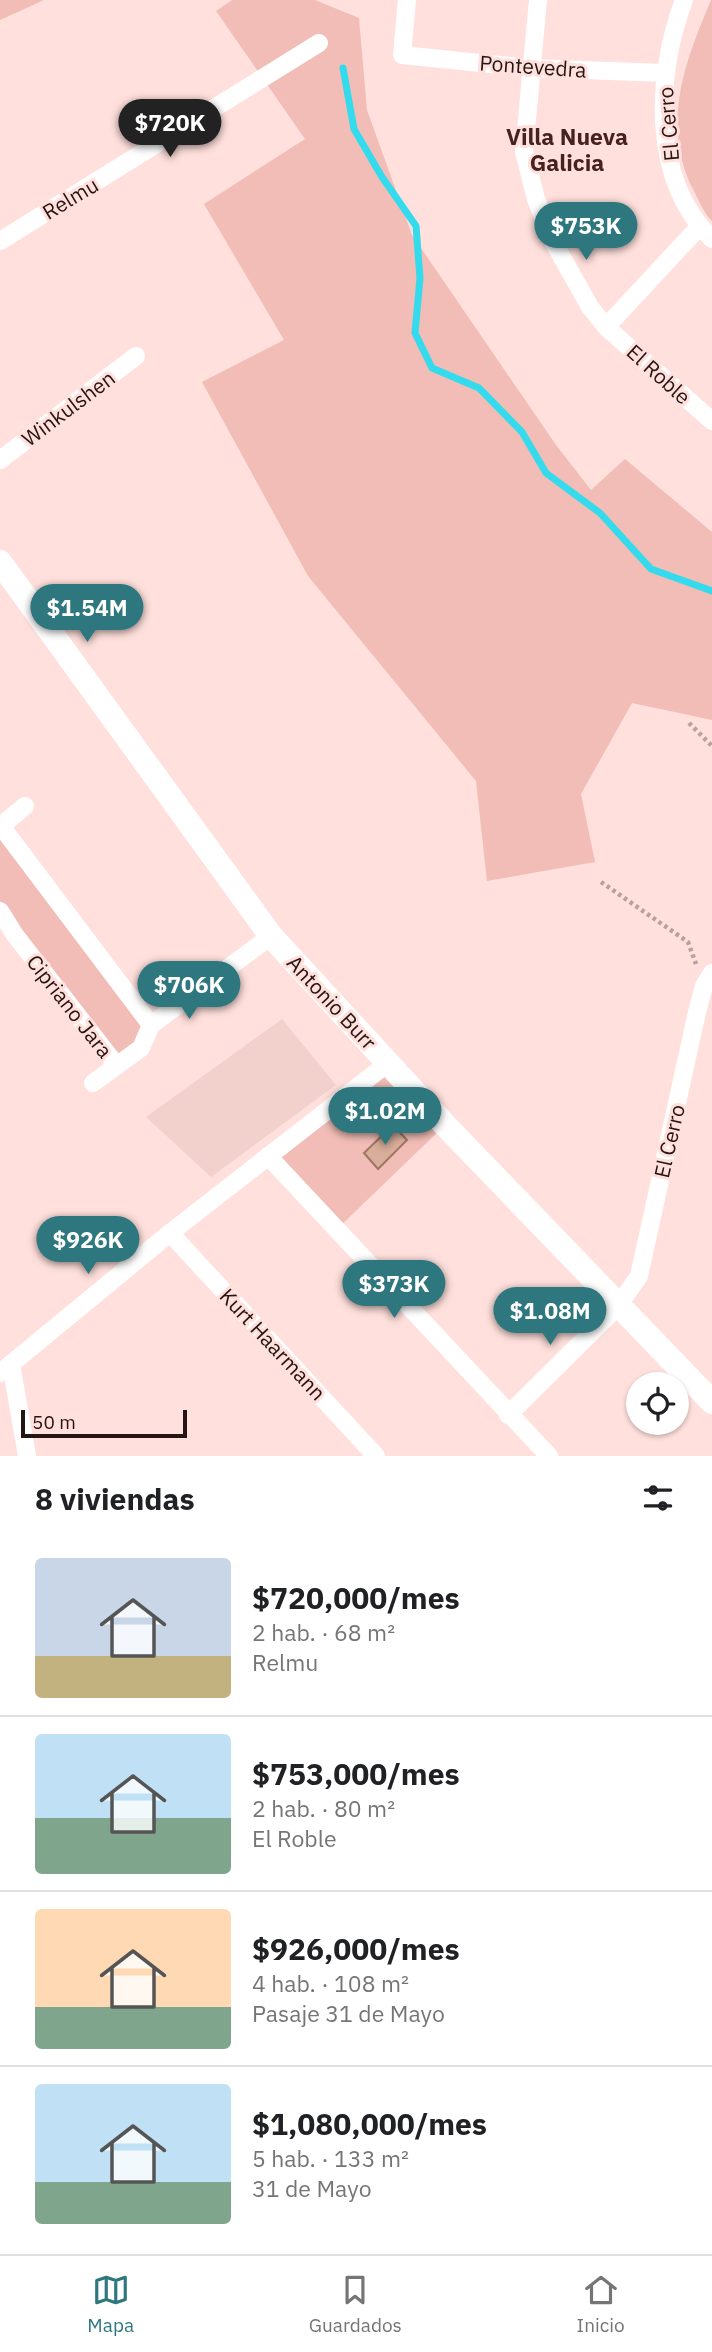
<!DOCTYPE html>
<html lang="es">
<meta charset="utf-8">
<style>
:root{--surface:#fff;--page:#f2f2f2;--text:#202124;--muted:#757577;--line:#e0e0e0;--accent:#2e777f}
body{margin:0;font-family:"IBM Plex Sans",sans-serif;background:var(--page);color:var(--text);height:100vh;display:flex;flex-direction:column;font-size:26px;white-space:nowrap}
*{box-sizing:border-box;margin:0}
p{font-size:23px;color:var(--muted)}
.icon{flex:none;width:38px;height:38px;fill:none;stroke:currentColor;stroke-width:2;stroke-linecap:round;stroke-linejoin:round}
.map{position:relative;height:1456px;overflow:hidden}
.details{display:flex;flex-direction:column;background:var(--surface);flex:1}
.details>*{flex:none}
.controls{position:absolute;left:626px;top:1372px;display:grid;gap:14px}
.controls a{display:grid;place-items:center;width:63px;height:63px;border-radius:50%;background:var(--surface);box-shadow:0 2px 5px #0004;font-size:35px}
.scale{position:absolute;left:21px;bottom:18px;width:166px;box-sizing:border-box;padding-left:7px;border:4px solid #261513;border-top:0;font-size:19px;line-height:24px;white-space:nowrap;color:#261513;-webkit-text-stroke:5px #ffe0dc;paint-order:stroke}
.price{position:absolute;translate:-50% -60px;padding:0 16px;border-radius:24px;background:var(--accent);color:#fff;font-size:23px;line-height:46px;filter:drop-shadow(0 2px 4px #0008)}
.price::after{content:'';position:absolute;left:50%;top:42px;width:21px;height:16px;margin-left:-10px;background:inherit;clip-path:polygon(0 0,100% 0,50% 100%)}
.price.on{background:#222;color:#fff}
ul{padding:0;list-style:none}
li{display:flex;align-items:center;gap:21px;height:175px;padding:0 35px}
li+li{border-top:2px solid var(--line)}
li span{display:grid;place-items:center;flex:none;width:196px;height:140px;border-radius:7px;color:#555}
li>.icon{margin-inline-start:auto}
span .icon{width:84px;height:84px;fill:#fffc;stroke-width:1}
li b{font-size:30px}
h2{display:flex;justify-content:space-between;align-items:center;height:84px;padding:0 35px;font-size:30px}
.tabs{display:flex;justify-content:space-around;align-items:center;height:98px;border-top:2px solid var(--line);background:var(--surface);font-size:19px;color:var(--muted)}
.tabs a{display:grid;justify-items:center;gap:4px}
.tabs .on{color:var(--accent)}
.map>svg:first-child{display:block}
.built{fill:#f2d0cc}
.green{fill:#f1bdb6}
.lines{fill:none;stroke-linecap:round;stroke-linejoin:round}
.stream{stroke:#33dbed;stroke-width:7}
.building{fill:#d9ae9a;stroke:#9e7664;stroke-width:2}
.path{stroke:#ba9f9c;stroke-width:4.5;stroke-dasharray:3.5 3.5;stroke-linecap:butt}
.street{stroke:#fff;stroke-width:18}
.secondary{stroke:#fff;stroke-width:24}
.labels{text-anchor:middle;dominant-baseline:central;stroke-width:6;stroke-linejoin:round;paint-order:stroke}
.street-label{font-size:21px;fill:#261513;stroke:#ffe0dc}
.neighbourhood-label{font-size:23px;font-weight:bold;fill:#46211e;stroke:#ffe0dc}
</style>
<div class="map">
<svg width="712" height="1456" viewBox="0 0 712 1456">
<rect width="100%" height="100%" fill="#ffe0dc"/>
<polygon class="built" points="282,1019 336,1085 211,1177 146,1117"/>
<g class="green">
<polygon points="0,0 44,0 0,20"/>
<polygon points="232,0 315,0 359,18 367,110 412,235 556,445 591,490 625,459 712,532 712,720 632,703 581,794 595,862 487,881 476,781 308,576 202,382 284,340 204,204 305,139 216,11"/>
<path d="M711,0H712V221C704,213 700,203 695,193C660,127 684,64 711,0Z"/>
<polygon points="0,831 146,1028 137,1046 117,1060 0,903"/>
<polygon points="388,1063 445,1125 336,1230 268,1156"/>
</g>
<g class="lines">
<polyline class="stream" points="343,68 354,129 382,177 416,226 420,278 415,333 432,368 479,388 522,432 546,473 600,513 651,569 712,591"/>
</g>
<polygon class="building" points="393,1125 407,1140 378,1169 364,1153"/>
<g class="lines">
<g class="path">
<polyline points="689,723 712,746"/>
<polyline points="601,882 688,942 696,964"/>
</g>
<g class="street">
<polyline points="407,0 402,55 530,68 664,73"/>
<polyline points="538,0 524,152 536,199 554,243 590,307 606,327 712,421"/>
<path d="M684,0C656,74 650,179 712,239"/>
<polyline points="0,241 319,43"/>
<polyline points="606,327 699,227"/>
<polyline points="0,460 136,356"/>
<polyline points="25,806 1,826 151,1025"/>
<polyline points="0,911 15,935 117,1066"/>
<polyline points="93,1083 141,1048 151,1025 271,936"/>
<polyline points="268,1156 549,1456"/>
<polyline points="170,1233 376,1456"/>
<polyline points="11,1364 27,1456"/>
<polyline points="0,1373 170,1233 388,1063"/>
<polyline points="508,1415 618,1306 639,1276 697,1012 704,986 712,973"/>
</g>
<polyline class="secondary" points="0,562 271,936 445,1125 712,1402"/>
</g>
<g class="labels">
<g class="street-label">
<text transform="translate(533 66) rotate(4)">Pontevedra</text>
<text transform="translate(668 124) rotate(-95)">El Cerro</text>
<text transform="translate(70 198) rotate(-31)">Relmu</text>
<text transform="translate(659 374) rotate(42)">El Roble</text>
<text transform="translate(68 408) rotate(-37)">Winkulshen</text>
<text transform="translate(332 1002) rotate(47)">Antonio Burr</text>
<text transform="translate(70 1006) rotate(52)">Cipriano Jara</text>
<text transform="translate(669 1141) rotate(-77)">El Cerro</text>
<text transform="translate(273 1344) rotate(47)">Kurt Haarmann</text>
</g>
<g class="neighbourhood-label">
<text x="567" y="136">Villa Nueva<tspan x="567" dy="26">Galicia</tspan></text>
</g>
</g>
</svg>
<div class="controls">
<a><svg class="icon" aria-label="locate" viewBox="0 0 24 24"><circle cx="12" cy="12" r="6"/><path d="M12 2v4M12 18v4M2 12h4M18 12h4"/></svg></a>
</div>
<div class="scale">50 m</div>
<b class="price on" style="left:170px;top:159px">$720K</b>
<b class="price" style="left:586px;top:262px">$753K</b>
<b class="price" style="left:87px;top:644px">$1.54M</b>
<b class="price" style="left:189px;top:1021px">$706K</b>
<b class="price" style="left:385px;top:1147px">$1.02M</b>
<b class="price" style="left:88px;top:1276px">$926K</b>
<b class="price" style="left:394px;top:1320px">$373K</b>
<b class="price" style="left:550px;top:1347px">$1.08M</b>
</div>
<section class="details">
<h2>8 viviendas<svg class="icon" aria-label="filters" viewBox="0 0 24 24"><path d="M4 7h16M4 17h16"/><circle cx="9" cy="7" r="2"/><circle cx="15" cy="17" r="2"/></svg></h2>
<ul>
<li><span style="background:linear-gradient(#c9d6e8 70%,#c2b280 0)"><svg class="icon" aria-label="home" viewBox="0 0 24 24"><path d="M3 11l9-7 9 7M6 9v11h12V9"/></svg></span><div><b>$720,000/mes</b><p>2 hab. · 68 m²</p><p>Relmu</p></div></li>
<li><span style="background:linear-gradient(#bfe0f5 60%,#7fa58c 0)"><svg class="icon" aria-label="home" viewBox="0 0 24 24"><path d="M3 11l9-7 9 7M6 9v11h12V9"/></svg></span><div><b>$753,000/mes</b><p>2 hab. · 80 m²</p><p>El Roble</p></div></li>
<li><span style="background:linear-gradient(#ffd9b3 70%,#7fa58c 0)"><svg class="icon" aria-label="home" viewBox="0 0 24 24"><path d="M3 11l9-7 9 7M6 9v11h12V9"/></svg></span><div><b>$926,000/mes</b><p>4 hab. · 108 m²</p><p>Pasaje 31 de Mayo</p></div></li>
<li><span style="background:linear-gradient(#bfe0f5 70%,#7fa58c 0)"><svg class="icon" aria-label="home" viewBox="0 0 24 24"><path d="M3 11l9-7 9 7M6 9v11h12V9"/></svg></span><div><b>$1,080,000/mes</b><p>5 hab. · 133 m²</p><p>31 de Mayo</p></div></li>
</ul>
</section>
<nav class="tabs">
<a class="on"><svg class="icon" aria-label="map" viewBox="0 0 24 24"><path d="M3 6l6-2 6 2 6-2v14l-6 2-6-2-6 2zM9 4v14M15 6v14"/></svg>Mapa</a>
<a><svg class="icon" aria-label="saved" viewBox="0 0 24 24"><path d="M7 4h10v16l-5-4-5 4z"/></svg>Guardados</a>
<a><svg class="icon" aria-label="home" viewBox="0 0 24 24"><path d="M3 11l9-7 9 7M6 9v11h12V9"/></svg>Inicio</a>
</nav>
